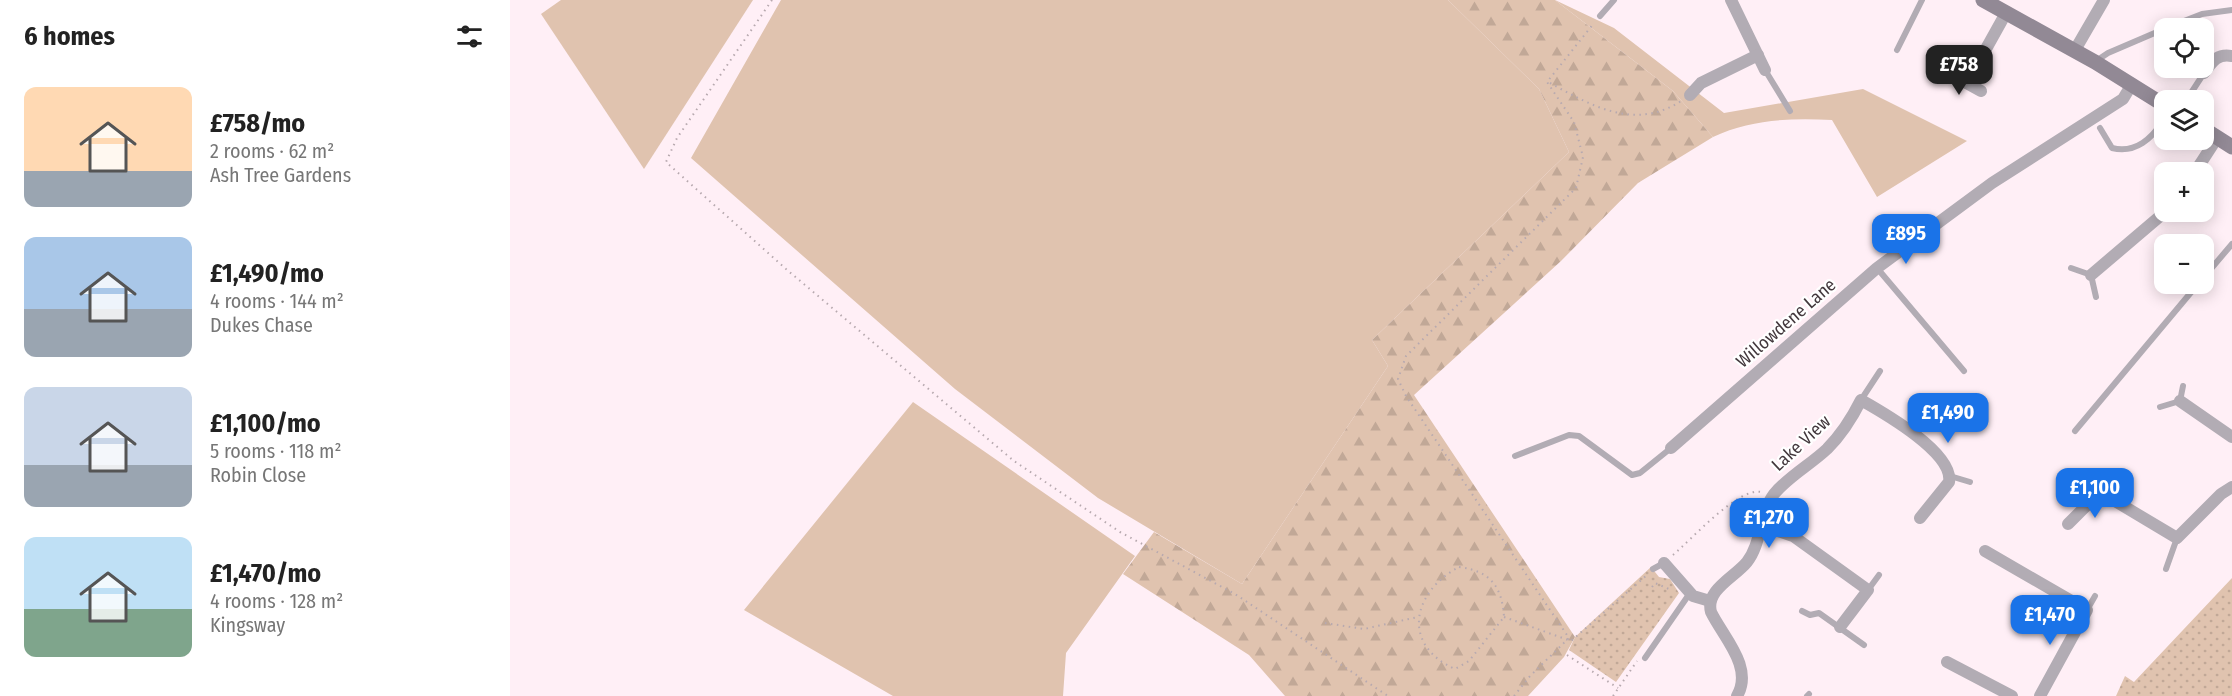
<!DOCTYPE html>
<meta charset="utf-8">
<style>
:root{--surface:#fff;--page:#f2f2f2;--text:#222;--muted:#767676;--accent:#1a73e8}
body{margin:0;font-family:"Fira Sans Condensed",sans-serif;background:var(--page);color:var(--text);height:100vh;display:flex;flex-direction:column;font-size:22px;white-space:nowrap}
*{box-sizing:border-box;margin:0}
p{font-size:20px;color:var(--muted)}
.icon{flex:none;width:33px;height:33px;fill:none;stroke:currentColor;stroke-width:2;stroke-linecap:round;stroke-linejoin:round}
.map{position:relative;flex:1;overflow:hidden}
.drawer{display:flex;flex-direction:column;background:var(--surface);width:510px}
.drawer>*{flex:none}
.buttons{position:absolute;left:1644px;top:18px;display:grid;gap:12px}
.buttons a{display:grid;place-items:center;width:60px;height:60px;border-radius:12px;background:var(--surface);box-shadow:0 3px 15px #0003;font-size:30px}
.price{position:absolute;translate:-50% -51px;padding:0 14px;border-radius:12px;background:var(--accent);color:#fff;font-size:20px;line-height:39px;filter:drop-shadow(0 2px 3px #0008)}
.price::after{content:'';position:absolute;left:50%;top:36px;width:18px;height:14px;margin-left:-9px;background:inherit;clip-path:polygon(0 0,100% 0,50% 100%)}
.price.selected{background:#222;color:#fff}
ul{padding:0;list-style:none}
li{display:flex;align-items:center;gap:18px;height:150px;padding:0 24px}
li span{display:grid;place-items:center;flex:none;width:168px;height:120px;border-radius:12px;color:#555}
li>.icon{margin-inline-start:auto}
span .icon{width:72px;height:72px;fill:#fffc;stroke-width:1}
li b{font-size:26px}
h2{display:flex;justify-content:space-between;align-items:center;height:72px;padding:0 24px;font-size:26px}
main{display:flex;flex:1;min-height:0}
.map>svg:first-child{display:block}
.grass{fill:#e0c3af}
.forest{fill:url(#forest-firs)}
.park{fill:url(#park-dots)}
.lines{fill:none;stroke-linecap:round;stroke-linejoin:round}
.path{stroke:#b7a9af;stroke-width:2;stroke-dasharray:1.5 4.5;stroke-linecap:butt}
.lane{stroke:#b2acb4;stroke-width:6}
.street{stroke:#b2acb4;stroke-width:12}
.secondary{stroke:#928995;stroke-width:15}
.labels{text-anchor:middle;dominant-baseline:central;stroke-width:4.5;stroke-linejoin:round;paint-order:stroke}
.street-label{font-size:18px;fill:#43383d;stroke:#fff}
</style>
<main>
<section class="drawer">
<h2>6 homes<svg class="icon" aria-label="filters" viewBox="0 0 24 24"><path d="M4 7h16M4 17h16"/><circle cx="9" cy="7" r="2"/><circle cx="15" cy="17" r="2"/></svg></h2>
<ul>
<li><span style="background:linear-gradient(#ffd9b3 70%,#9aa5b1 0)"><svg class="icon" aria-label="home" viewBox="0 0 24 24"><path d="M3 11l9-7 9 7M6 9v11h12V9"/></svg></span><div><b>£758/mo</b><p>2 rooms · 62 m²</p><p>Ash Tree Gardens</p></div></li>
<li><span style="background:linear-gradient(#a9c7e8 60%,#9aa5b1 0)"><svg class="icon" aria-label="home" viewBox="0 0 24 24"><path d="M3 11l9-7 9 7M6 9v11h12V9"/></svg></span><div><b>£1,490/mo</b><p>4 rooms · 144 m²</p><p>Dukes Chase</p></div></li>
<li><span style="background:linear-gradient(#c9d6e8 65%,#9aa5b1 0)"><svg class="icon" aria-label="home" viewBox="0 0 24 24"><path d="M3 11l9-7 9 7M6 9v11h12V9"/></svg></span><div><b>£1,100/mo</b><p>5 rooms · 118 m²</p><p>Robin Close</p></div></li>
<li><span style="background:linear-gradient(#bfe0f5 60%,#7fa58c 0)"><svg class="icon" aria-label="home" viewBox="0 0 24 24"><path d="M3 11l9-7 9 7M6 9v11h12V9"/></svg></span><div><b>£1,470/mo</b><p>4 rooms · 128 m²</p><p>Kingsway</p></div></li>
</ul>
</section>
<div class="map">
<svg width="1722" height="696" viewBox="0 0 1722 696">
<defs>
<pattern id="forest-firs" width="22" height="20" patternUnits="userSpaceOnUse" patternTransform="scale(1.5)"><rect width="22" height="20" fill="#e0c3af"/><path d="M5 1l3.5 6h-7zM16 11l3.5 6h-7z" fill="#c1a897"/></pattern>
<pattern id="park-dots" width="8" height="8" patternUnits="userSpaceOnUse" patternTransform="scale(1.5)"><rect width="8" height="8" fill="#e0c3af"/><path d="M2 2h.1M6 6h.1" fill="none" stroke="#c1a897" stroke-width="1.8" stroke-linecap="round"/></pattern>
</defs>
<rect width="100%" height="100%" fill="#ffeff6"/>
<g class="grass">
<polygon points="51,0 243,0 134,169 31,14"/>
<polygon points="271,0 938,0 1029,89 1059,152 862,340 878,366 732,584 588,498 445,389 181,158"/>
<path d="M1045,0L1104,28L1214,113L1353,89L1457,141L1367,197L1322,120C1281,118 1241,119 1203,137L1163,91Z"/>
<polygon points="403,402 625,556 556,653 553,696 383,696 234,610"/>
</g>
<polygon class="forest" points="938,0 1045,0 1163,91 1203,137 1128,183 1051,261 904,395 1065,637 1054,657 1018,696 775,696 739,655 613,574 644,532 732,584 878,366 862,340 1059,152 1029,89"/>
<g class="park">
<polygon points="1141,567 1149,577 1160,579 1169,593 1106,682 1059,650 1065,637"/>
<polygon points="1722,578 1722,696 1606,696 1615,676 1624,682"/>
</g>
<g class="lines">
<g class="path">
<polyline points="262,0 167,138 156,162 276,269 504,461 610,532 725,594 878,696"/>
<path d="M1040,83C1082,106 1125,131 1171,101"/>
<path d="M1163,555C1181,540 1228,487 1251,492"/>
<path d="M949,567C980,571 992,586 994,617L959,661L945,669C891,645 902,592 949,567Z"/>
<polyline points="1142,587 1145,583 1159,589"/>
<polyline points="994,617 1061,641 1137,575"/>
<polyline points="815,623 854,629 908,617"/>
<polyline points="1057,655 1108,688"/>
<polyline points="1004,696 1020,676 1059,638 896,396 888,379 896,356 1066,188 1073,157 1064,122 1037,82 1084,23"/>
<polyline points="1103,696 1127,661"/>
</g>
<g class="lane">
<polyline points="1090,16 1104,0"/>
<polyline points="1656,28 1692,14 1722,10"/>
<polyline points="1387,50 1412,0"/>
<polyline points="1586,61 1598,53 1654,29"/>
<polyline points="1255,70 1280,111"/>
<polyline points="1681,93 1694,73"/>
<path d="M1590,128L1602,148C1626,154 1642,138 1654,120"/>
<polyline points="1367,268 1454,371"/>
<polyline points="1561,268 1581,275 1586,297"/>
<polyline points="1694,277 1722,244"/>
<polyline points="1351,400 1370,371"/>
<polyline points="1650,407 1670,401 1673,386"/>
<polyline points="1565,431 1688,284"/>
<polyline points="1005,456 1059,435 1069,436 1122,475 1130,473 1161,448"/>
<polyline points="1440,476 1460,482"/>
<polyline points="1590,492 1602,479"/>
<polyline points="1143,569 1154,563"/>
<polyline points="1656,569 1667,538"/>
<polyline points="1358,590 1369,575"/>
<polyline points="1577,610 1585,596"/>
<polyline points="1292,611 1300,615 1309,613 1354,645"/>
<polyline points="1135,658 1180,593"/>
<polyline points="1297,696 1299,694"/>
</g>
<g class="street">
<polyline points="1221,0 1255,70"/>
<polyline points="1565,50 1594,0"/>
<path d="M1694,73C1702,62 1707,53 1722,56"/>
<polyline points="1442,75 1471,91"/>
<polyline points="1457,83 1496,13"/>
<polyline points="1180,95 1191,83 1248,55"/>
<polyline points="1685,172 1707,138"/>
<polyline points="1581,275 1655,212"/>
<polyline points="1670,401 1722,437"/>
<polyline points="1161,448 1367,268 1482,183 1613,99 1622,84"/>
<polyline points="1558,524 1590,492 1667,538 1711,494 1722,487"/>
<polyline points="1251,525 1283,536 1358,590 1330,627"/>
<polyline points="1475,551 1577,610 1530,696"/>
<polyline points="1154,563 1183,596 1200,601"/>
<polyline points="1437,662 1502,696"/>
<path d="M1227,696C1244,667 1213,637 1201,612C1195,590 1225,577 1237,562C1252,543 1249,514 1264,494C1279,476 1300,465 1317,449C1331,435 1342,418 1351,400C1374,413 1444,453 1439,482L1410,518"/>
</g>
<g class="secondary">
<polyline points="1473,0 1585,62 1654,105"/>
<polyline points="1694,129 1722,147"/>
</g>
</g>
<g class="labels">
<g class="street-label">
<text transform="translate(1276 323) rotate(-41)">Willowdene Lane</text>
<text transform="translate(1291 443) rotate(-43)">Lake View</text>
</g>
</g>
</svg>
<div class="buttons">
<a><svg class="icon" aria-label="locate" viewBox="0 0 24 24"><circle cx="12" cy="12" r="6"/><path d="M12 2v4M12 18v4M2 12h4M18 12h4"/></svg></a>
<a><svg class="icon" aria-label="layers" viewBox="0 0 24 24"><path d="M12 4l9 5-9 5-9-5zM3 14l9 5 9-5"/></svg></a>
<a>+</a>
<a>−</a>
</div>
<b class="price selected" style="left:1449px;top:96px">£758</b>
<b class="price" style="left:1396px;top:265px">£895</b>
<b class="price" style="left:1438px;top:444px">£1,490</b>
<b class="price" style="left:1585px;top:519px">£1,100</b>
<b class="price" style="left:1259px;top:549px">£1,270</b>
<b class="price" style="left:1540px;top:646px">£1,470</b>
</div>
</main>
